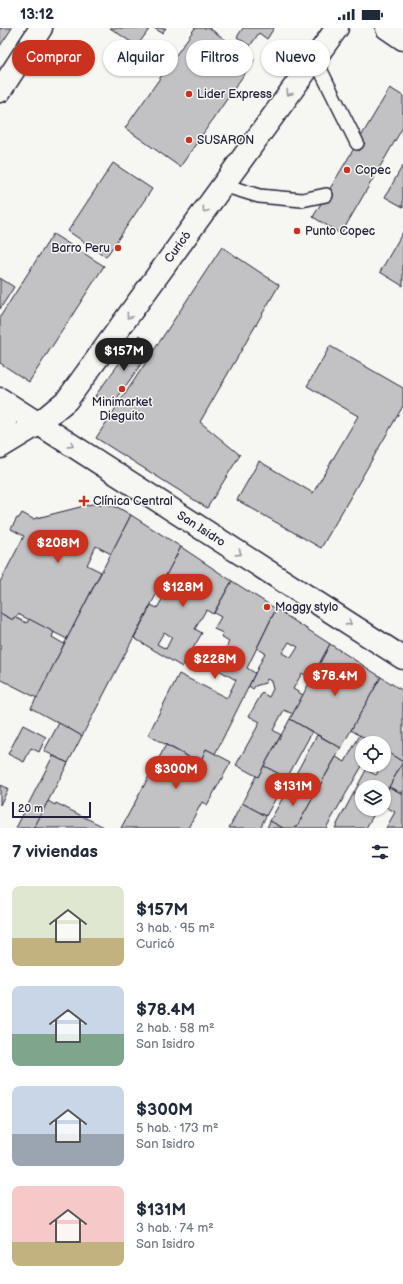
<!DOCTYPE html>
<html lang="es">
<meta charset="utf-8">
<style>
:root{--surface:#fff;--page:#f2f2f3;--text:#1f2937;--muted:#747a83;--accent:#c8321e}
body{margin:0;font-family:"Balsamiq Sans",sans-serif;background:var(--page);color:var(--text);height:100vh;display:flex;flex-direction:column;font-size:15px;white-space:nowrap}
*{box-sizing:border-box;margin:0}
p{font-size:13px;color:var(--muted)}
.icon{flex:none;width:22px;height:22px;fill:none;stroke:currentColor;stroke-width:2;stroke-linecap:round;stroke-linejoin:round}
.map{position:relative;height:800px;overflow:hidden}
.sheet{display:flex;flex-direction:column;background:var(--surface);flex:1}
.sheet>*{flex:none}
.banner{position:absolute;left:12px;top:12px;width:379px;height:36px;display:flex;gap:8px}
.fabs{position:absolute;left:355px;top:708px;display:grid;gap:8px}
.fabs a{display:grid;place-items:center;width:36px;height:36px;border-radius:50%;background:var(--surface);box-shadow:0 1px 3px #0004;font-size:20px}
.scale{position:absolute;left:12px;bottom:10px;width:79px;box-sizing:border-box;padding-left:4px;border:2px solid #22223b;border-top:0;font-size:11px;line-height:14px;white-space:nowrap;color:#22223b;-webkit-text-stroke:3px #f6f6f2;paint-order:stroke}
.price{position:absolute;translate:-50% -34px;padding:0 9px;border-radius:14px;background:var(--accent);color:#fff;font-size:13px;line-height:26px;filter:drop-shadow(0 1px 2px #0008)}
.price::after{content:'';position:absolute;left:50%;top:24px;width:12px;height:9px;margin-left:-6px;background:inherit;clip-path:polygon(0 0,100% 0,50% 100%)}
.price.on{background:#222;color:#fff}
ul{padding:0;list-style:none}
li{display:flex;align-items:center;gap:12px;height:100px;padding:0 12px}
li span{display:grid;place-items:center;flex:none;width:112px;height:80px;border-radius:8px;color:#555}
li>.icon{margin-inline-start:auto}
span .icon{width:48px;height:48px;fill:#fffc;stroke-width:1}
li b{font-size:17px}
h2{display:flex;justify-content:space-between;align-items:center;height:48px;padding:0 12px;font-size:17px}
.pill{padding:0 14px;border-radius:18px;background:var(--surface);box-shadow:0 1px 3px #0004;font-size:14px;line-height:36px}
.pill.on{background:var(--accent);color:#fff}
.status{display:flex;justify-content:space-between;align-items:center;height:28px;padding:0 20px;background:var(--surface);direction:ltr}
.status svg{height:11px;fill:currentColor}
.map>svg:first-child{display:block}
.building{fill:#c2c2c4;stroke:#22223b;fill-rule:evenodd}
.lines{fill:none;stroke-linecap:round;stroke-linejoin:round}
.lane-casing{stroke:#22223b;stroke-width:16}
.street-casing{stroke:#22223b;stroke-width:25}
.secondary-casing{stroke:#22223b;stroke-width:25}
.primary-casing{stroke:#22223b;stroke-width:25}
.lane{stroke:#f6f6f2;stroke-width:13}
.street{stroke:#f6f6f2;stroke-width:22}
.secondary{stroke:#f6f6f2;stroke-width:22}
.primary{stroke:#f6f6f2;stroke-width:22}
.oneway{stroke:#9797a0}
.poi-dot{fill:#c8321e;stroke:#f6f6f2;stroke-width:1.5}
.labels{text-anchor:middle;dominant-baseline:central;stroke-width:3;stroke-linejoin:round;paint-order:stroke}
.poi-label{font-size:12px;fill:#22223b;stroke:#f6f6f2;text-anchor:start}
.street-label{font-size:12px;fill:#22223b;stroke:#f6f6f2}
</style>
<div class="status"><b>13:12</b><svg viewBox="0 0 49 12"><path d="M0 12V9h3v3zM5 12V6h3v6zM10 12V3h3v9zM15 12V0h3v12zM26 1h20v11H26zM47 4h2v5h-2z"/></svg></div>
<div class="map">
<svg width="403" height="800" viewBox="0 0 403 800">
<rect width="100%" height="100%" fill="#f6f6f2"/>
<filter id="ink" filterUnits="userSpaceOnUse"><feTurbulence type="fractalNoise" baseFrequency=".025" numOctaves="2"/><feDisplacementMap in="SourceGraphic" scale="8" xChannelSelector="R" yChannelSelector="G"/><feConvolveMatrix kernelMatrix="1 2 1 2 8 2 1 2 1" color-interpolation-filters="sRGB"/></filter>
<g filter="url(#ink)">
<g class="building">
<polygon points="0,0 12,0 0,18"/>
<polygon points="110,0 150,0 137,18"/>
<polygon points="154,0 166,0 162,5"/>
<polygon points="195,0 209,0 254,32 180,139 125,100"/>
<polygon points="243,0 274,0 267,11 259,5 250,18 237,9"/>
<polygon points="390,60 403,68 403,99 341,206 313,189"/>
<polygon points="113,135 152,161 106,229 68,203"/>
<polygon points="403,137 403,179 385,169"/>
<polygon points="403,204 403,258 380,244"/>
<polygon points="53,206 104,238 29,354 0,335 0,289"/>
<polygon points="222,219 279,257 200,394 240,427 207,480 96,410"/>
<polygon points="0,250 14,259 0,281"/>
<polygon points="140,307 152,320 111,379 95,368"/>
<polygon points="330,318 403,360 403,378 321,520 237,472 259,433 313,465 358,388 307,358"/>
<polygon points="92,476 106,476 119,480 131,487 111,526 96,518 87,537 101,544 67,611 18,586 13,592 0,585 0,554 24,508 11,501 17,490 19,490 22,485 33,491"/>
<polygon points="131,487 181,519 82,708 31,680"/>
<path d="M181,519L232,553L213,586L206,582L195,601L202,605L182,639L134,610L151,577L157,580L172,555L164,551ZM164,604L172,609L166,621L157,616Z"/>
<polygon points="232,553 276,581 247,640 255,645 249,658 215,726 206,721 200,735 148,707 179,646 227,670 236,652 215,640 229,614 221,609 223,605 214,601 221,589 214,585"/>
<path d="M276,581L330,616L311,651L302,645L293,661L303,667L293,686L284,682L273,702L281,707L258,749L236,737L260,694L249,688L262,665L269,669L273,661L271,653L267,651L265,655L255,658L253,661L249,658L265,625L257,620ZM289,614L298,619L291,630L282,625Z"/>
<polygon points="0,585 13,592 14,589 27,595 29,591 54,604 52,609 64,616 37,670 0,651"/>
<polygon points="330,616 381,649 341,720 290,691"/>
<polygon points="381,649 403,663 403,734 384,722 384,715 372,715 351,702"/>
<polygon points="290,691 312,704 287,750 264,738"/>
<polygon points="59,695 82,708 68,735 44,723"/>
<polygon points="23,697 46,709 39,724 31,720 24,734 8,726"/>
<polygon points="317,707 341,720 315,766 292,753"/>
<polygon points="360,707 372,715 362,715 362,737 364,737 362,738 326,800 296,800 336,729 345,734"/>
<polygon points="166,717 200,735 206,721 231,734 207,777 202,774 188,800 121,800"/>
<polygon points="384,722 403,734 384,768 384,759 362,759 362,781 377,781 366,800 335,800 366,742 376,747 378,744 366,737 384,737"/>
<polygon points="53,728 68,735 34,800 16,800"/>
<polygon points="403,734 403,766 389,759"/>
<polygon points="264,738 287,750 266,788 242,775 256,748 258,749"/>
<polygon points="292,753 315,766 296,800 283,800 270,793"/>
<polygon points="0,757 8,761 0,777"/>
<polygon points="389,759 403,766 403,800 386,800 395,784 384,778 384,768"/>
<polygon points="48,773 55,777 56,775 104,799 103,800 34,800"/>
<polygon points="242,775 266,788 260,800 229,800"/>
<polygon points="270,793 283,800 267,800"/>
</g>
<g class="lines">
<defs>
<g id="lane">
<polyline points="314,29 357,115"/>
<polyline points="223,157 259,168 302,172 326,167"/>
</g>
<g id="street">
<polyline points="0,63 41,0"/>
<polyline points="0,371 403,630"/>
</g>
<polyline id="secondary" points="387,0 403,11"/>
<g id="primary">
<path d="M0,373C8,387 6,401 0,415"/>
<polyline points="0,419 38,396 67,372 337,0"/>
</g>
</defs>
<use href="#lane" class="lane-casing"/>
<use href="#street" class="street-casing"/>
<use href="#secondary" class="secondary-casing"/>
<use href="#primary" class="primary-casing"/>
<use href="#lane" class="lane"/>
<use href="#street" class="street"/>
<use href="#secondary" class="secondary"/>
<use href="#primary" class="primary"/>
</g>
<defs><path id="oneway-chevron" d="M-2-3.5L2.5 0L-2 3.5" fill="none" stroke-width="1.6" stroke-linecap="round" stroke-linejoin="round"/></defs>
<g class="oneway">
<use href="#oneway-chevron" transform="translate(289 65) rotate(125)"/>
<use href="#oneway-chevron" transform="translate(205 182) rotate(126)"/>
<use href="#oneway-chevron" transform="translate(129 288) rotate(126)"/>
<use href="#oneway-chevron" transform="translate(71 417) rotate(33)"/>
<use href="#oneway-chevron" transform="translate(239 525) rotate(33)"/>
<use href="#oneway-chevron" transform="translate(349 595) rotate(33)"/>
</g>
</g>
<g class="poi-dot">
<circle cx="189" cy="66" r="4"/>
<circle cx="189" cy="112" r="4"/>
<circle cx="347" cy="142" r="4"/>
<circle cx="297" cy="203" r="4"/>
<circle cx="118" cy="220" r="4"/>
<circle cx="122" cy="361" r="4"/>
<path d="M82 467h4v4h4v4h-4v4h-4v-4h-4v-4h4z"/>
<circle cx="267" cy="579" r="4"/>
</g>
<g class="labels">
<g class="poi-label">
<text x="197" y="66">Lider Express</text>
<text x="197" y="112">SUSARON</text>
<text x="355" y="142">Copec</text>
<text x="305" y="203">Punto Copec</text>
<text x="110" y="220" text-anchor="end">Barro Peru</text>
<text x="122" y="374" text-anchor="middle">Minimarket<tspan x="122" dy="14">Dieguito</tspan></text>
<text x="93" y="473">Clínica Central</text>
<text x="275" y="579">Maggy stylo</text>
</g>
<g class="street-label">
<text transform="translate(178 219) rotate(-54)">Curicó</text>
<text transform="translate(201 501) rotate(33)">San Isidro</text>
</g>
</g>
</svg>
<div class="fabs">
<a><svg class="icon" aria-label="locate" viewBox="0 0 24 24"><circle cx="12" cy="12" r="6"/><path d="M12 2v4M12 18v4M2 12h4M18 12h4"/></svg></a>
<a><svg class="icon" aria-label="layers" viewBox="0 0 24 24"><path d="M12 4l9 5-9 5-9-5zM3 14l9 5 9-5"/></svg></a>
</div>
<div class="scale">20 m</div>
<b class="price on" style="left:124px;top:344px">$157M</b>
<b class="price" style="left:58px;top:536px">$208M</b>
<b class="price" style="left:183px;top:580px">$128M</b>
<b class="price" style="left:215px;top:652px">$228M</b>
<b class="price" style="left:335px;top:669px">$78.4M</b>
<b class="price" style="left:176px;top:762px">$300M</b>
<b class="price" style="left:293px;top:779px">$131M</b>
<div class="banner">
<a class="pill on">Comprar</a>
<a class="pill">Alquilar</a>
<a class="pill">Filtros</a>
<a class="pill">Nuevo</a>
</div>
</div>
<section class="sheet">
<h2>7 viviendas<svg class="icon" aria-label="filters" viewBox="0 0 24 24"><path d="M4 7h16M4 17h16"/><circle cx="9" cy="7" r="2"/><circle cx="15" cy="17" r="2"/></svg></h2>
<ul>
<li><span style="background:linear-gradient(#dfe7d0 65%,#c2b280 0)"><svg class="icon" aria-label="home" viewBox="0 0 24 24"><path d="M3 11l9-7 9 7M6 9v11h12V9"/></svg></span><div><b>$157M</b><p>3 hab. · 95 m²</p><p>Curicó</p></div></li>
<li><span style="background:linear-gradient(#c9d6e8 60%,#7fa58c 0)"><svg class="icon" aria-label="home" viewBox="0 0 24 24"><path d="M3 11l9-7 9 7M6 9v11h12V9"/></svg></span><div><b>$78.4M</b><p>2 hab. · 58 m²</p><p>San Isidro</p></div></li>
<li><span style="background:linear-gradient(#c9d6e8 60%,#9aa5b1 0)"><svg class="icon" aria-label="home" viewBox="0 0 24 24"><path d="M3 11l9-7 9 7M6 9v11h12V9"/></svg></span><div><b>$300M</b><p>5 hab. · 173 m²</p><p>San Isidro</p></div></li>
<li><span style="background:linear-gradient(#f6c9c9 70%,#c2b280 0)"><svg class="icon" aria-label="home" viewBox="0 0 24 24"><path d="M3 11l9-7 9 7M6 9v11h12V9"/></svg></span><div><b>$131M</b><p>3 hab. · 74 m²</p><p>San Isidro</p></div></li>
</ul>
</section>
